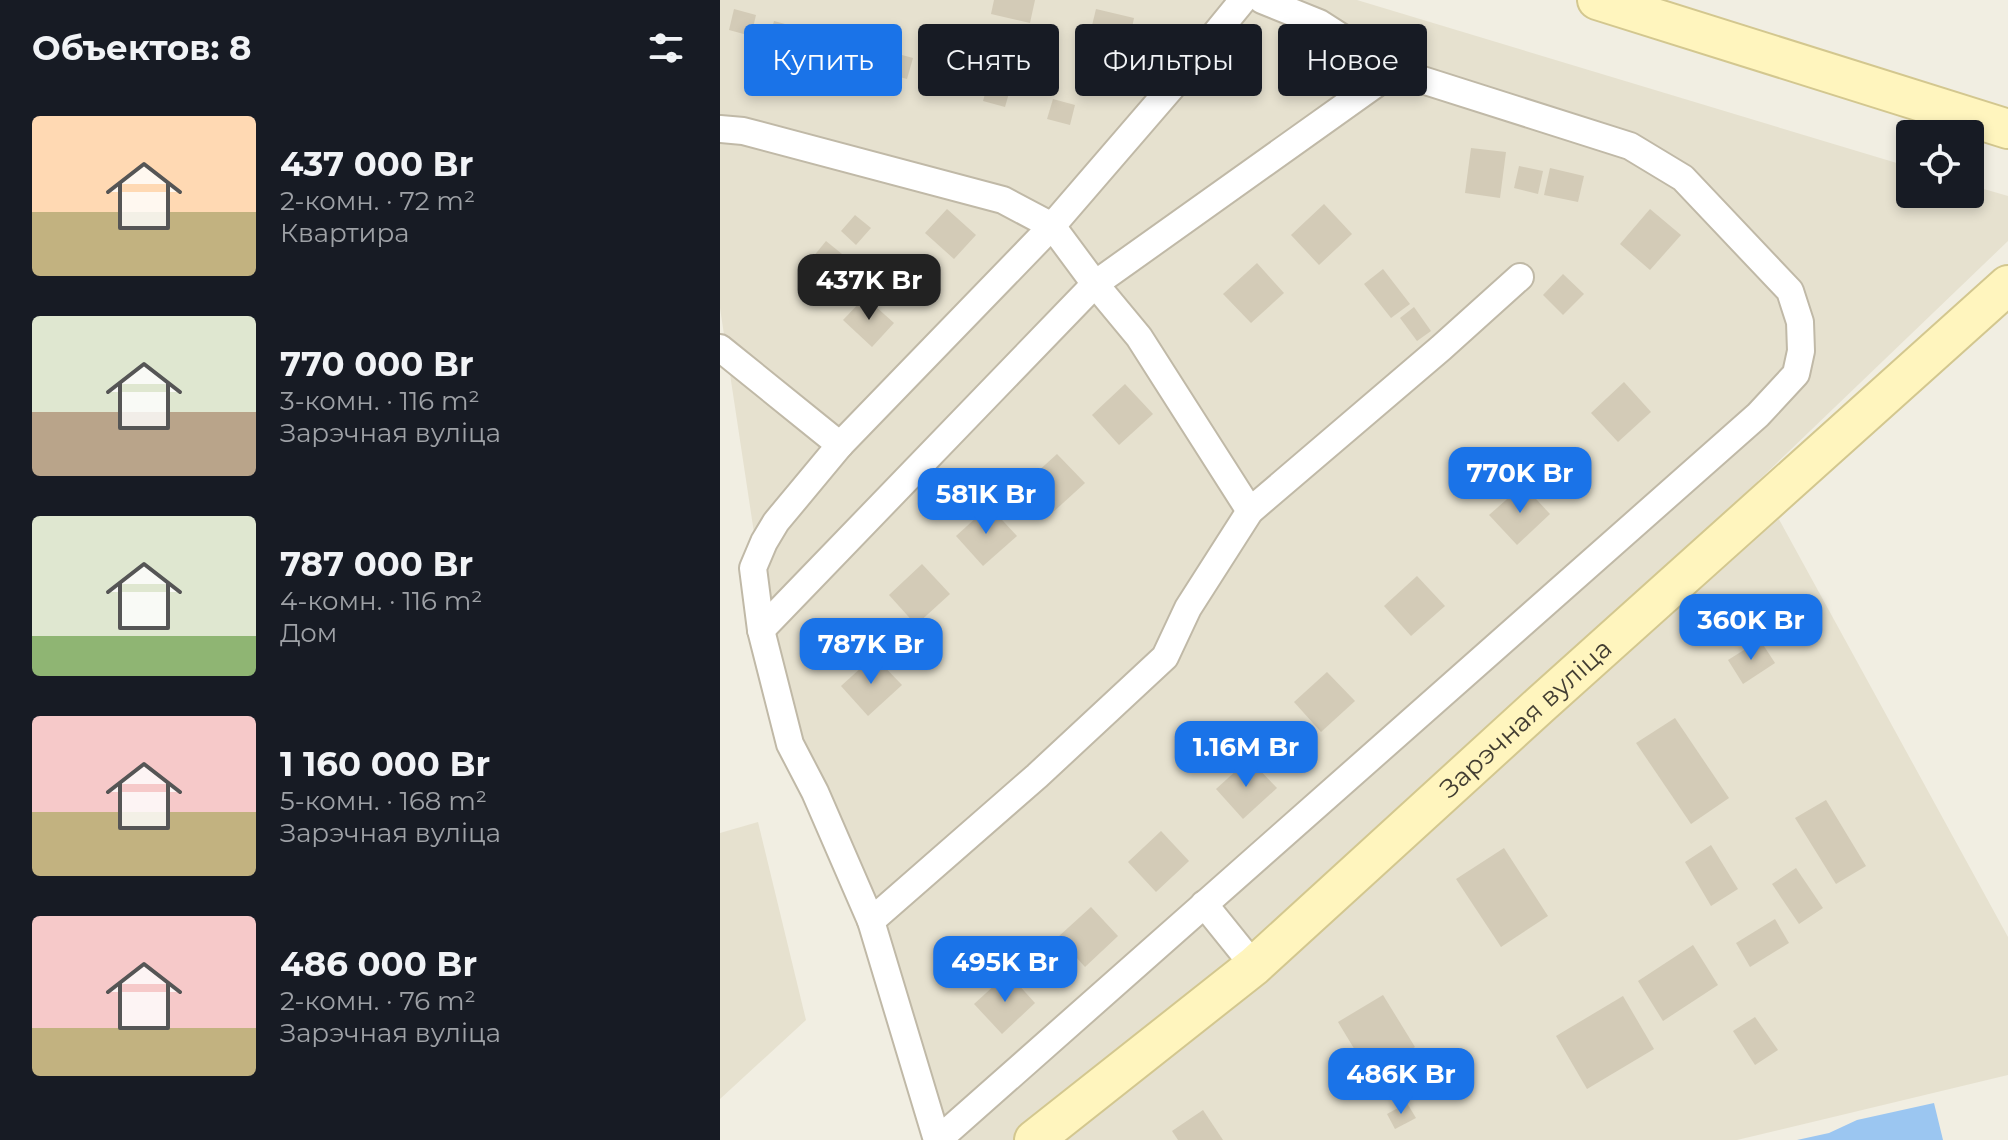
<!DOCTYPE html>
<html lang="ru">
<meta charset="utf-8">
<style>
:root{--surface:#171b24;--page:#242831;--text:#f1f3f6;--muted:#9ea1a6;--accent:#1a73e8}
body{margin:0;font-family:Montserrat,sans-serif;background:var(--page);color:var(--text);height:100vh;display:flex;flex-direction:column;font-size:30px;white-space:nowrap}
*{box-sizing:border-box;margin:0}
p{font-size:26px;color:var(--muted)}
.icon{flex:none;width:44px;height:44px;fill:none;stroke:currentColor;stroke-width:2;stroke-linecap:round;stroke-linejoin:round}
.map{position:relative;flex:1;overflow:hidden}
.drawer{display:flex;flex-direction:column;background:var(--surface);width:720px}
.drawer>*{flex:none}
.banner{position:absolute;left:24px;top:24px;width:760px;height:72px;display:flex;gap:16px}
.buttons{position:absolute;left:1176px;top:120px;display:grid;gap:16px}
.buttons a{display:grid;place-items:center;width:88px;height:88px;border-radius:8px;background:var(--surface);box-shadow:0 4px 12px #0003;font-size:40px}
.price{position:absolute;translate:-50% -68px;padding:0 18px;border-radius:16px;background:var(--accent);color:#fff;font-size:26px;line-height:52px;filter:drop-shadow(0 2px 4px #0008)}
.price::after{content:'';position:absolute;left:50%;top:48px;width:24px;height:18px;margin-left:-12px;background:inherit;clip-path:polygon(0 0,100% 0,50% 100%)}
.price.current{background:#222;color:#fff}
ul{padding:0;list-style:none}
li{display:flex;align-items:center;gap:24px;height:200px;padding:0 32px}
li span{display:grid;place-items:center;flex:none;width:224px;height:160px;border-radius:8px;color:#555}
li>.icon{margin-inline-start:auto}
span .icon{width:96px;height:96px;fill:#fffc;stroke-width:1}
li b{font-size:34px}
h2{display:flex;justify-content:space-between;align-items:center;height:96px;padding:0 32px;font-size:34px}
.chip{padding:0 28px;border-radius:8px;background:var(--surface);box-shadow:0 4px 12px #0003;font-size:28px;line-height:72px}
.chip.current{background:var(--accent);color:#fff}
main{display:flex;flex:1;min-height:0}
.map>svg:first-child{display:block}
.residential{fill:#e6e1cf}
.water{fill:#9bc6f1}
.building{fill:#d3cbb7}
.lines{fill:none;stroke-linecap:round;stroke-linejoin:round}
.street-casing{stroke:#c0b9a7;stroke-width:30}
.secondary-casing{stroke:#d3c78f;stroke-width:42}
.street{stroke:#fff;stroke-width:26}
.secondary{stroke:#fff5be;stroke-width:38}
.labels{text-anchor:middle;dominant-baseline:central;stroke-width:6;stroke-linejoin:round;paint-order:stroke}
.street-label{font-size:26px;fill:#433e32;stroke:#fff}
</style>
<main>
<section class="drawer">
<h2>Объектов: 8<svg class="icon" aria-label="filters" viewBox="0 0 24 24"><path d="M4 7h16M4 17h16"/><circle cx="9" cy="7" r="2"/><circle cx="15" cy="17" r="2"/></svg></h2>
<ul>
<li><span style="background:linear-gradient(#ffd9b3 60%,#c2b280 0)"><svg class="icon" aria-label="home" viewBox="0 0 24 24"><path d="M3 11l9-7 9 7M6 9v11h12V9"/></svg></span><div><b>437 000 Br</b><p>2-комн. · 72 m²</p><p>Квартира</p></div></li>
<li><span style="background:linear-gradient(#dfe7d0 60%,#b9a48a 0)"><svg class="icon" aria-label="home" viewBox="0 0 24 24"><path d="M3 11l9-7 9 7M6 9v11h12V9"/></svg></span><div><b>770 000 Br</b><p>3-комн. · 116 m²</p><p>Зарэчная вуліца</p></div></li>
<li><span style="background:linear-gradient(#dfe7d0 75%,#8fb573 0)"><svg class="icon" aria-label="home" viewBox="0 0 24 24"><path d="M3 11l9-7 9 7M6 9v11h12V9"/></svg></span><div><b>787 000 Br</b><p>4-комн. · 116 m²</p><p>Дом</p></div></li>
<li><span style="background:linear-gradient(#f6c9c9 60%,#c2b280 0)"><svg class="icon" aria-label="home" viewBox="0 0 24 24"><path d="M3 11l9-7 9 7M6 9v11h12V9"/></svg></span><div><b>1 160 000 Br</b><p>5-комн. · 168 m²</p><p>Зарэчная вуліца</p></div></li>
<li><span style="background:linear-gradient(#f6c9c9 70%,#c2b280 0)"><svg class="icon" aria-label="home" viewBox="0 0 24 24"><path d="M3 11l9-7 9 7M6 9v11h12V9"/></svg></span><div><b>486 000 Br</b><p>2-комн. · 76 m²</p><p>Зарэчная вуліца</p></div></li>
</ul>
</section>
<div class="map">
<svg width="1288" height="1140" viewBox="0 0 1288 1140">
<rect width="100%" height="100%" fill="#f1eee2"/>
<g class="residential">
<polygon points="0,0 637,0 1190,167 1190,194 1250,194 1250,185 1288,196 1288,241 1038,481 1288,937 1288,1075 1017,1140 204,1140 154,896 90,772 49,632 0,308"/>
<polygon points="38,822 86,1020 0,1099 0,833"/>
</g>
<polygon class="water" points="1214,1103 1223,1140 1077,1140 1109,1133 1137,1120"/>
<g class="building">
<polygon points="274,0 315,0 310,23 271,14"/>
<polygon points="14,9 36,15 31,36 9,30"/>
<polygon points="376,9 414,18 407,51 368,42"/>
<polygon points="54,21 76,27 70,48 48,43"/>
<polygon points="171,52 193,58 187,79 165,73"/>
<polygon points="269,80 291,86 285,107 263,101"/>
<polygon points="333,99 355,105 350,125 327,119"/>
<polygon points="751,148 786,152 780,198 745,193"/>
<polygon points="799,166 823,171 818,194 794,188"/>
<polygon points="830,168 864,176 858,202 824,195"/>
<polygon points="604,204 632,234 599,265 571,235"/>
<polygon points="227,209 256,235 234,259 205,233"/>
<polygon points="930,209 961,235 930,270 900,244"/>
<polygon points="135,215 151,228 136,245 121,231"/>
<polygon points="106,241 122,254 108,270 93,257"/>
<polygon points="537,263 564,293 531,323 503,294"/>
<polygon points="663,269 690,304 671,318 644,284"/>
<polygon points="843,274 864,294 843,315 823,295"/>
<polygon points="145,297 174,323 152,347 123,320"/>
<polygon points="694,307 711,331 697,341 680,318"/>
<polygon points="904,382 931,412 898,442 871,413"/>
<polygon points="405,384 433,414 399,445 372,415"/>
<polygon points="337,454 365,483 331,514 304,484"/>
<polygon points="803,485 830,514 797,545 769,515"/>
<polygon points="269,506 297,536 263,566 236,536"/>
<polygon points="202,564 230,594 196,625 169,595"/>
<polygon points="697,576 725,606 691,636 664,606"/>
<polygon points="1040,640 1055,663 1023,684 1008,660"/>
<polygon points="154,656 182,685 148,716 121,686"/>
<polygon points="607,672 635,701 601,732 574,702"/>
<polygon points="955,718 1009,798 971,824 916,743"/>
<polygon points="529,759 557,788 523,819 496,789"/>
<polygon points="1106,800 1146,866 1116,884 1075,818"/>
<polygon points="441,831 469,861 436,892 408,862"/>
<polygon points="991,845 1018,889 991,906 965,862"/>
<polygon points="784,848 828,916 781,947 736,879"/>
<polygon points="1076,868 1103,908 1079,924 1052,884"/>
<polygon points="371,907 398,936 365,967 338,937"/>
<polygon points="1055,919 1069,943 1030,967 1016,943"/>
<polygon points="973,945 998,985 943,1021 918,981"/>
<polygon points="288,973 315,1003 282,1034 254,1004"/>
<polygon points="663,995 695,1047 650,1075 618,1022"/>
<polygon points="903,996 934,1049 867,1089 836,1036"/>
<polygon points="1035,1017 1058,1050 1035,1065 1013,1031"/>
<polygon points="687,1103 696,1118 675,1129 667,1114"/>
<polygon points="483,1110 503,1140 458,1140 452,1131"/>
</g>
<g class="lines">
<defs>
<g id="street">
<polyline points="542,0 599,23 674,71"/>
<polyline points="0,129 23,131 283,200 332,226 375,284 419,337 530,511"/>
<polyline points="0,348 120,445"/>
<polyline points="41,630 375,284 674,71 910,146 963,178 1070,291 1080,322 1081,351 1076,374 1038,415 218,1140"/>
<polyline points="484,904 534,966"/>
<polyline points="151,921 317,776 445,657 468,608 530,511 721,348 800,277"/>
<polyline points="217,1140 151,921 95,792 70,744 41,630 33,568 44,542 56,522 120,445 332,226 451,88 523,0"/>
</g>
<g id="secondary">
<polyline points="877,0 1288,129"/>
<path id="s1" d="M314,1140L534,966L820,705L1288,285"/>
</g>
</defs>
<use href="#street" class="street-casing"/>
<use href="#secondary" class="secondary-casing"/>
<use href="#street" class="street"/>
<use href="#secondary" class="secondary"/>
</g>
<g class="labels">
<g class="street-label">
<text stroke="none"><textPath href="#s1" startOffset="648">Зарэчная вуліца</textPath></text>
</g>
</g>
</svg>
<div class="buttons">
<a><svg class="icon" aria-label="locate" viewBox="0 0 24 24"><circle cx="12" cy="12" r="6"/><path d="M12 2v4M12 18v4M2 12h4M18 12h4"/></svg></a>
</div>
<b class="price current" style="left:149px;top:322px">437K Br</b>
<b class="price" style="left:800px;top:515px">770K Br</b>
<b class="price" style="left:266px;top:536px">581K Br</b>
<b class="price" style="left:1031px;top:662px">360K Br</b>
<b class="price" style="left:151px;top:686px">787K Br</b>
<b class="price" style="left:526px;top:789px">1.16M Br</b>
<b class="price" style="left:285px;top:1004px">495K Br</b>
<b class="price" style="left:681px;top:1116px">486K Br</b>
<div class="banner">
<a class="chip current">Купить</a>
<a class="chip">Снять</a>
<a class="chip">Фильтры</a>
<a class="chip">Новое</a>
</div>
</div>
</main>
